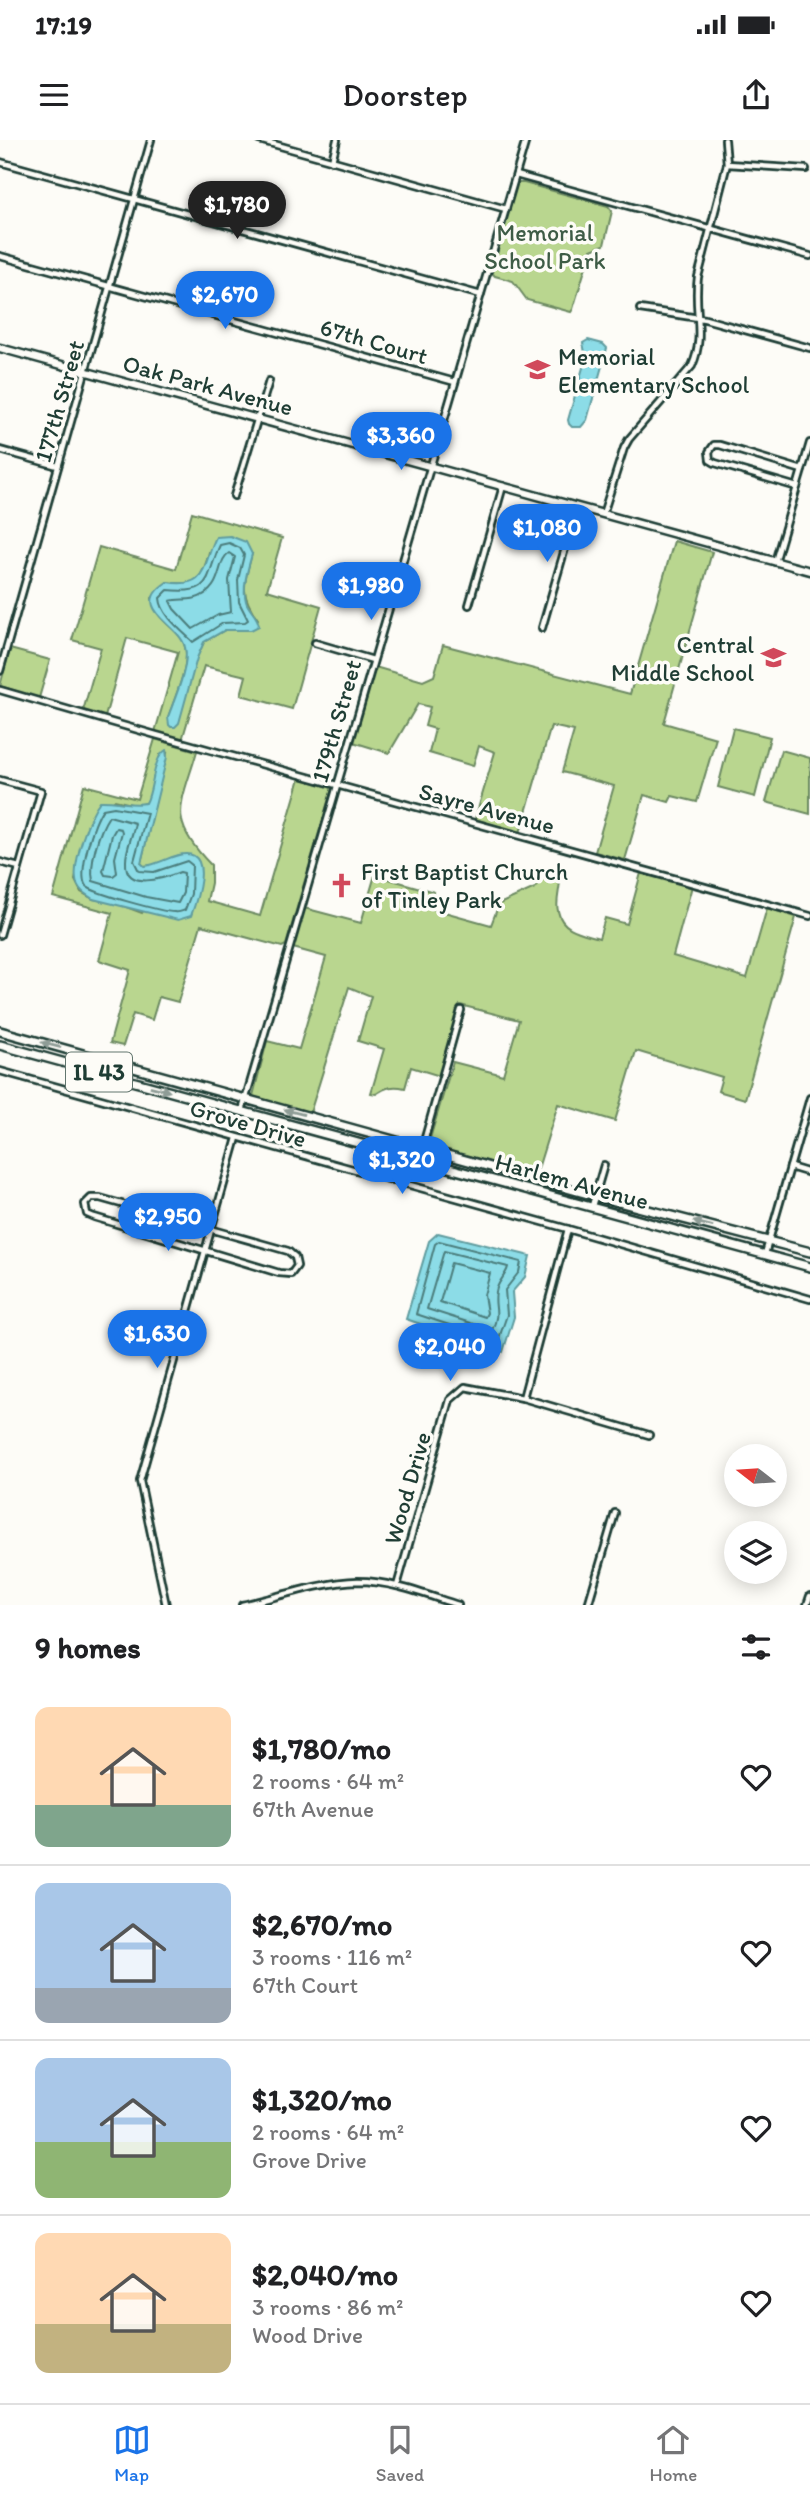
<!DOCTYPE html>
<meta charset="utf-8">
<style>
:root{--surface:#fff;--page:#f2f2f2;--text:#202124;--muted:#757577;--line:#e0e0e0;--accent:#1a73e8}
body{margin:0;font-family:Itim,sans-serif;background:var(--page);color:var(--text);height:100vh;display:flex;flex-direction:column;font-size:26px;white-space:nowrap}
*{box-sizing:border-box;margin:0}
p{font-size:23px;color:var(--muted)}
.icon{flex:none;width:38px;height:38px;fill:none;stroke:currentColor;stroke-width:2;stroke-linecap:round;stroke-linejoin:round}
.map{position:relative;height:1465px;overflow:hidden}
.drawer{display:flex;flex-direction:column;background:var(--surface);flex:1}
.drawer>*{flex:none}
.needle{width:46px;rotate:287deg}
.controls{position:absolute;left:724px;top:1304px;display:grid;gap:14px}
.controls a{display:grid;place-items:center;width:63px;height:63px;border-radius:50%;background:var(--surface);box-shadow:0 4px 18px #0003;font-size:35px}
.price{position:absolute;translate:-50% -60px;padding:0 16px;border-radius:24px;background:var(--accent);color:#fff;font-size:23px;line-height:46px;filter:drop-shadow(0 2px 4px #0008)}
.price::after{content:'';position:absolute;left:50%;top:42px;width:21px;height:16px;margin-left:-10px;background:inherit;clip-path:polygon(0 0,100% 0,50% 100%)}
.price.active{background:#222;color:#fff}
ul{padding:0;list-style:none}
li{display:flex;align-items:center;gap:21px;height:175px;padding:0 35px}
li+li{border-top:2px solid var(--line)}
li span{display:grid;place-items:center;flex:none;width:196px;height:140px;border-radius:14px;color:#555}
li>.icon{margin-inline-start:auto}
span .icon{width:84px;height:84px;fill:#fffc;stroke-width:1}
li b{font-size:30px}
h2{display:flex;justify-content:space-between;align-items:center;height:84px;padding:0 35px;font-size:30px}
.status{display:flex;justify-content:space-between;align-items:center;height:49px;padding:0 35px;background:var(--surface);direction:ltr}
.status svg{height:19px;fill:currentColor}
header{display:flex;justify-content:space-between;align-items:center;height:91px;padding:0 35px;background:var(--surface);font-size:32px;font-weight:600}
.tabs{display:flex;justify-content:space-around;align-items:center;height:98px;border-top:2px solid var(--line);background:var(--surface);font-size:19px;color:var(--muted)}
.tabs a{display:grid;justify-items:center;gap:4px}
.tabs .active{color:var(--accent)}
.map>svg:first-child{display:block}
.green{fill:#b9d68f;stroke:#6c8a62;stroke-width:2;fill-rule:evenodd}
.water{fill:#8cdce7;stroke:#609c9f;stroke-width:2}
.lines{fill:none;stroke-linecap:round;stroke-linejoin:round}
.shore{stroke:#4b7d7c;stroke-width:2}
.minor-casing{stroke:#1f3d34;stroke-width:10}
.tertiary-casing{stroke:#1f3d34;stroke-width:11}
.primary-casing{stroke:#1f3d34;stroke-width:12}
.minor{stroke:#fdfcf7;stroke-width:4.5}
.tertiary{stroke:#fdfcf7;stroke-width:6}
.primary{stroke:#fdfcf7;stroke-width:7}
.oneway{fill:#8e9c96}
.labels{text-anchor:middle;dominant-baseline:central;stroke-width:7;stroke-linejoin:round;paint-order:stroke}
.shield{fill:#fdfcf7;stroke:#62766e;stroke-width:2}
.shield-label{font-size:23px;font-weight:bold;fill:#1f3d34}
.park-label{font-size:24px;fill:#3e5c46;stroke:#fdfcf7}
.street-label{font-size:24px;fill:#1f3d34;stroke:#fdfcf7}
.poi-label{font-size:24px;fill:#1f3d34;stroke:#fdfcf7;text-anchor:start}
</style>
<div class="status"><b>17:19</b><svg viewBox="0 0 49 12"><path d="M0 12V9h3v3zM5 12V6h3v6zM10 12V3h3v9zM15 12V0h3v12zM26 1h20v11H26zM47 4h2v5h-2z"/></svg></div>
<header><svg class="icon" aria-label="menu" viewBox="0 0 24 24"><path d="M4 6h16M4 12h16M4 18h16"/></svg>Doorstep<svg class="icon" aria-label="share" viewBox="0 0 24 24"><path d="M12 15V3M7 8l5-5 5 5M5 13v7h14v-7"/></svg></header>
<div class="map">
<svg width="810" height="1465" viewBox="0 0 810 1465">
<rect width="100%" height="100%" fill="#fdfcf7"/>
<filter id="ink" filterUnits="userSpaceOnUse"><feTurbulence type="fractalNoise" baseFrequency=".0143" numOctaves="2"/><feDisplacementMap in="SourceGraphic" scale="14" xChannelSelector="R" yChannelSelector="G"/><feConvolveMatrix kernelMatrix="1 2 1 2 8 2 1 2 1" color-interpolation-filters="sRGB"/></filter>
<g filter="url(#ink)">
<g class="green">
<polygon points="517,43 524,43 608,66 612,71 604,105 591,110 573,169 571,172 527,160 513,141 495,136 491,132"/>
<path d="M192,372L282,398L267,450L321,466L292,569L241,555L246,536L204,526L182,600L155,592L178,512L127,498L105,577L83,571L101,508L72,500L99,407L176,429ZM209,412L252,414C244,443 239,454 258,479L251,490H225L204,502L168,577C174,560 190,524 185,507C181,488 156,484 152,458L167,442C197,447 202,440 209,412Z"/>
<polygon points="674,401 712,412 664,583 716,598 697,662 672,656 669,662 644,655 625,720 595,712 614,646 562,632 574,591 551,586 520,693 475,679 495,612 479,606 473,626 429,613 435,589 425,586 430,567 418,564 389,613 353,602 375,527 423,541 434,536 443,505 630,554"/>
<polygon points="10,509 50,520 39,558 0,546"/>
<polygon points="733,588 770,597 755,657 718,647"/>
<path d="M155,599L197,611C181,666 166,679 211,725V743L207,761L260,776L300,638L332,648L286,805L282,807L201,785L178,862L159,857L152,880L133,874L123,906L110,903L130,830L99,820L112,773L53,757L84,645L137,659ZM167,613L141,723L144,726L153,725L177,716L142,773L118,764L93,759L81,752L75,740L87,687L115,660L136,665L146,663L151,655L160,615Z"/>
<polygon points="781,610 810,618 810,674 766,662"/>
<path d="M553,728L560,736C561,747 555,761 558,771C562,791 583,793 599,798L605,778L627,784L641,733L692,746L673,816L747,838L767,768L796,777L745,959L718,951L722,937L636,911L615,981L558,964L536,1035L428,1005L453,922L503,935L519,880L460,865L440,936L411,927L405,948C393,945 386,947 376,954L371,953L384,909L358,901L371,856L349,847L310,973L256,959L253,956L267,901L299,909L326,817L293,808L304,768L361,783L375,735L434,752L430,768L491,785L499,764L535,748L545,734Z"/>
</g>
<g class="water">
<polygon points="588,200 603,204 607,208 587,280 581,287 572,287 569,284 568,280 586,217 583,203"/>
<path d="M230,396L246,402L252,414C248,429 242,446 246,461C248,470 258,475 259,486L251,490H225L204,502L197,518L179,583L175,587H171L169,585L168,577C174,560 190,525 185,507C180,484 127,468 167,442C208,449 202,426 216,397Z"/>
<path d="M166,610L167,617L141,723L144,726C159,725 172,714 186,714C213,714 196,762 191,776L178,780L93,759C85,754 77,749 76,739C73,721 89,675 100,661C116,660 131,666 146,663C154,649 152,618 166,610Z"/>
<polygon points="438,1093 530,1116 525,1137 512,1152 514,1177 503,1212 406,1179 429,1101"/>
</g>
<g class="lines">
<g class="shore">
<path d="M229,403L240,408L244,415L238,440L239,462L248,480L245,482L223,483L193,502C182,491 161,475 160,458L168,450C214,455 205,437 220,405Z"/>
<path d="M229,413L235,417L229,440L231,472L218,475L193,489L174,469L170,461C180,458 193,462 203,455C223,444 217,420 229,413Z"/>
<path d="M114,667L147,673L134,721L139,731L154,732L187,721L192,725L191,754L185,770C180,772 179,773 174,772C163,772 92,753 86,746C77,734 94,680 103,669Z"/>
<path d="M109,676L135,683C133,695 126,708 126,721C124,752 165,738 180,732L184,733L183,753L178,763L146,757L93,741C89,723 99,691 109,676Z"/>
<polygon points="116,688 121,689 122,692 115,718 117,733 113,736 105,735 103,731 112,695"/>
<polygon points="439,1101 521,1122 519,1132 505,1150 507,1175 498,1201 416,1174 435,1104"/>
<path d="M444,1111L508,1127C506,1136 497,1142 496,1152C493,1168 501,1172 492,1190L427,1169Z"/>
<polygon points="451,1123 490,1133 484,1155 487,1173 485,1177 440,1162"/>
</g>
<defs>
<g id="minor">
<polyline points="259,0 506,69"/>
<polyline points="332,21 337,0"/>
<polyline points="0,22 481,155"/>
<polyline points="727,24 806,29"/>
<polyline points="516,35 810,116"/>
<polyline points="0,116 455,242"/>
<polyline points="640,169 705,179 810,208"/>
<polyline points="0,310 58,326"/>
<polyline points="797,347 715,323 710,320 709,312 714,305 720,305 802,330"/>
<polyline points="234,356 269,241"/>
<path d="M603,374L624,308L629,299L692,226C706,195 693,170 698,137L727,24L725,0"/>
<polyline points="775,422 810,303"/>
<polyline points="469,465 503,346"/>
<polyline points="542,488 577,367"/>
<polyline points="315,503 373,520"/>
<polyline points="0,531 151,0"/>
<polyline points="0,550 156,595 810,776"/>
<polyline points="0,640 41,651 0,795"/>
<polyline points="0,722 19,727"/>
<polyline points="0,931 568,1089 810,1159"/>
<polyline points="242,971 526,0"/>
<polyline points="419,1019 461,870"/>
<polyline points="790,1027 810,1033"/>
<polygon points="91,1058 100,1058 288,1111 295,1117 297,1126 291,1134 279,1133 94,1077 87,1074 85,1064"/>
<polyline points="592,1066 604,1025"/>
<polyline points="765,1114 810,958"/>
<polyline points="523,1258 568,1089"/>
<polyline points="397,1446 450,1260 465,1247 523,1258 649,1295"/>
<polyline points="166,1465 140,1341 237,998"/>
<path d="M242,1465C278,1457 322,1442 358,1441C392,1441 426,1455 458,1465"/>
<polyline points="588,1465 615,1373"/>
<polyline points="807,1465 810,1456"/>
</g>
<polyline id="tertiary" points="0,208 810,431"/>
<g id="primary">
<polyline points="0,891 595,1056 810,1112"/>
<polyline points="0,905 810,1127"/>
</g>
</defs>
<use href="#minor" class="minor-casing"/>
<use href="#tertiary" class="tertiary-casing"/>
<use href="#primary" class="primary-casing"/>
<use href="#minor" class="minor"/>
<use href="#tertiary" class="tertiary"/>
<use href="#primary" class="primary"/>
</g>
<defs><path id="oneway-solid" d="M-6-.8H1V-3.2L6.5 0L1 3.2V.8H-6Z" transform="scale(1.75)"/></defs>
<g class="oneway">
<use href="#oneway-solid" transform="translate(51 905) rotate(-165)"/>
<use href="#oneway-solid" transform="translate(160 949) rotate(15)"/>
<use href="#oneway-solid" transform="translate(294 972) rotate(-165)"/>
<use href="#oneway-solid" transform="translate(703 1084) rotate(-165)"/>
</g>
</g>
<defs>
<symbol id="school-bare" viewBox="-9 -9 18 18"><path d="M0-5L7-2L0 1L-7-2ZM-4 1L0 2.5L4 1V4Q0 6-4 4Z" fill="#d1495b" stroke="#fdfcf7" stroke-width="2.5" paint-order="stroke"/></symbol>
<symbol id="church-bare" viewBox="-9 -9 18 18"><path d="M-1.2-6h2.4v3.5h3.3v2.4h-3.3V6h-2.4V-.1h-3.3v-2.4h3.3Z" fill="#d1495b" stroke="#fdfcf7" stroke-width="2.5" paint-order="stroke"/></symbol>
</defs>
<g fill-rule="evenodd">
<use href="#school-bare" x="520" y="212" width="35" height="35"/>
<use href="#school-bare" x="756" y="500" width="35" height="35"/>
<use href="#church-bare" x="324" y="728" width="35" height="35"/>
</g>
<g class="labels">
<rect class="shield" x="66" y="912.5" width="66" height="39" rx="5"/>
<g class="shield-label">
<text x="99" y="932">IL 43</text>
</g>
<g class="park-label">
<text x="545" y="92">Memorial<tspan x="545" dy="28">School Park</tspan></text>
</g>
<g class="street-label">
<text transform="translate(374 201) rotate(16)">67th Court</text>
<text transform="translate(208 245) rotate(15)">Oak Park Avenue</text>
<text transform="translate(59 261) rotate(-74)">177th Street</text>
<text transform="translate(336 581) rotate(-74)">179th Street</text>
<text transform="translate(487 668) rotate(15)">Sayre Avenue</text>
<text transform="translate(248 983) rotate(16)">Grove Drive</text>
<text transform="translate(572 1041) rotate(15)">Harlem Avenue</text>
<text transform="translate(407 1348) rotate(-74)">Wood Drive</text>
</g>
<g class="poi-label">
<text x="558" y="216">Memorial<tspan x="558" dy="28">Elementary School</tspan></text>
<text x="754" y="504" text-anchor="end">Central<tspan x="754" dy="28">Middle School</tspan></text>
<text x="361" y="731">First Baptist Church<tspan x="361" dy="28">of Tinley Park</tspan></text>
</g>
</g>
</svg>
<div class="controls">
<a><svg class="needle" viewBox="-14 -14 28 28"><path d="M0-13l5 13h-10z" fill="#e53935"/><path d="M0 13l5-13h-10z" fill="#757577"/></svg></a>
<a><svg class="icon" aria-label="layers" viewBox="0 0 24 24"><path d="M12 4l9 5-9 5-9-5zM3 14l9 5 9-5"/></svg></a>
</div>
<b class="price active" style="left:237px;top:101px">$1,780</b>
<b class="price" style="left:225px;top:191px">$2,670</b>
<b class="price" style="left:401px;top:332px">$3,360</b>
<b class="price" style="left:547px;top:424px">$1,080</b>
<b class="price" style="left:371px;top:482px">$1,980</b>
<b class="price" style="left:402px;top:1056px">$1,320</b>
<b class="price" style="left:168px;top:1113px">$2,950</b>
<b class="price" style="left:157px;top:1230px">$1,630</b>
<b class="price" style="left:450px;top:1243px">$2,040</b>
</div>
<section class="drawer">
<h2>9 homes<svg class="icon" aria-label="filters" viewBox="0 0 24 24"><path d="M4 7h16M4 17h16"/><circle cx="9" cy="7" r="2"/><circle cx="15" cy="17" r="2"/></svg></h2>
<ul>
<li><span style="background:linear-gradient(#ffd9b3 70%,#7fa58c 0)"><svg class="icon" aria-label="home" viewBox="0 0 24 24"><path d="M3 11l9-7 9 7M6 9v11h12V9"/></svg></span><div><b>$1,780/mo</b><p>2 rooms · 64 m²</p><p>67th Avenue</p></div><svg class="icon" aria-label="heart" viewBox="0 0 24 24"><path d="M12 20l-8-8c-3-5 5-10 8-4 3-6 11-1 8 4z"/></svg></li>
<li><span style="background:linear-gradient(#a9c7e8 75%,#9aa5b1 0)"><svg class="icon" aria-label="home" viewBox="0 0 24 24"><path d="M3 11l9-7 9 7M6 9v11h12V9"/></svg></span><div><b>$2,670/mo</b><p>3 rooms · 116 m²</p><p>67th Court</p></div><svg class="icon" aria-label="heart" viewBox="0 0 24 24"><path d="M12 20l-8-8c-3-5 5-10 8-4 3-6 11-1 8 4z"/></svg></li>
<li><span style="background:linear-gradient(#a9c7e8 60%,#8fb573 0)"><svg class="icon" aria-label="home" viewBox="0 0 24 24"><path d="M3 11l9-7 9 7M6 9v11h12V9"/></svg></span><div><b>$1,320/mo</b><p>2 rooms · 64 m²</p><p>Grove Drive</p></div><svg class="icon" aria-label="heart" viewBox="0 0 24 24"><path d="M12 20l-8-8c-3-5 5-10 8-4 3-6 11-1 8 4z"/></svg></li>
<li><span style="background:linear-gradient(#ffd9b3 65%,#c2b280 0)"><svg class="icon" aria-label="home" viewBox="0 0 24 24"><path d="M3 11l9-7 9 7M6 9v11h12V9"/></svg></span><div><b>$2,040/mo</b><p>3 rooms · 86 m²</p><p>Wood Drive</p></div><svg class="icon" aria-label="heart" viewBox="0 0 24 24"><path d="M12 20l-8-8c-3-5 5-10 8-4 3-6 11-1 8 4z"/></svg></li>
</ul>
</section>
<nav class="tabs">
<a class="active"><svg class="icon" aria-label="map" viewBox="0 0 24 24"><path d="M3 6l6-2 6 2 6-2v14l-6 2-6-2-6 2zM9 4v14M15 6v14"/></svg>Map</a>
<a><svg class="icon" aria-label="saved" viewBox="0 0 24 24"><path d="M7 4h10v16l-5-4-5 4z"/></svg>Saved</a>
<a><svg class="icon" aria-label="home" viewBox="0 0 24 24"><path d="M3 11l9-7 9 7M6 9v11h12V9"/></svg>Home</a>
</nav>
